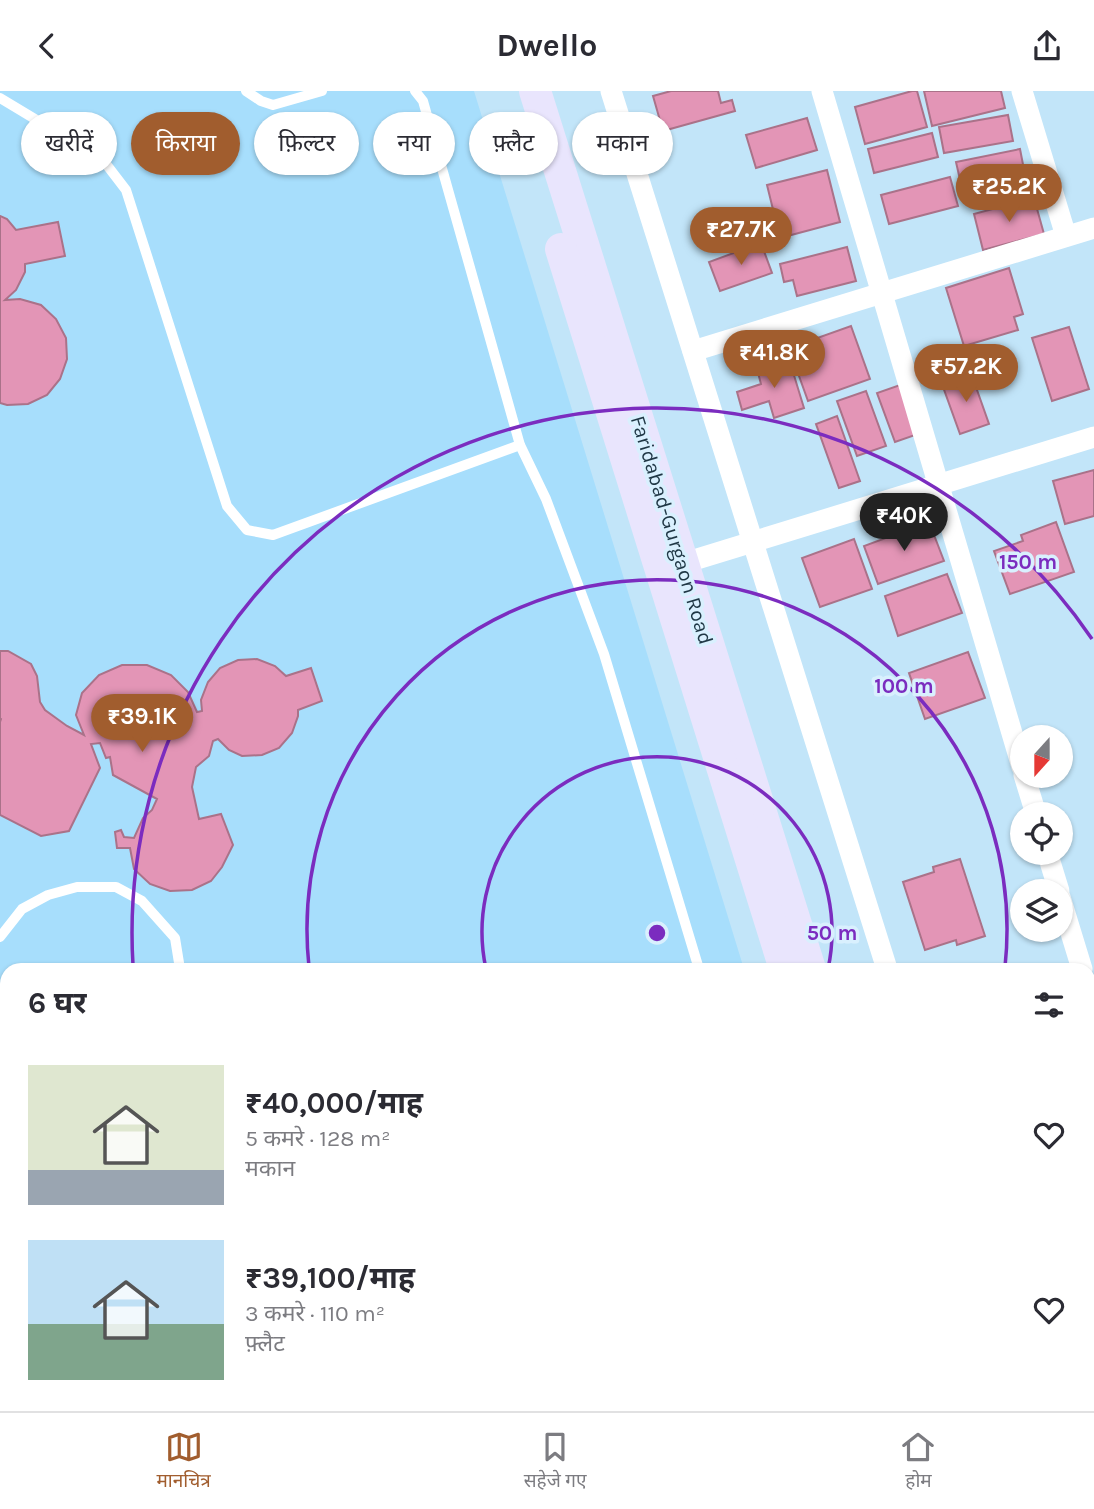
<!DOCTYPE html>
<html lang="hi">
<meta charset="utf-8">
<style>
:root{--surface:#fff;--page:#f7f7f7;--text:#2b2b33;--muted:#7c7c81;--line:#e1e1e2;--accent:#a15d2e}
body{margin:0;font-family:Karla,"Noto Sans Devanagari",sans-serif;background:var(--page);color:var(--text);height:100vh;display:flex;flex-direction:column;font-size:26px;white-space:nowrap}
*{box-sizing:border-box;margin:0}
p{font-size:23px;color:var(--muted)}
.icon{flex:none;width:38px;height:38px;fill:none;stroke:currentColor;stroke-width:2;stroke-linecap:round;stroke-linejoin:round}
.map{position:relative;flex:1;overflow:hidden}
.sheet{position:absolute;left:0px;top:872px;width:1096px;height:450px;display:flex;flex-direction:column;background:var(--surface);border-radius:21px 21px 0 0;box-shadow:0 2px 5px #0004}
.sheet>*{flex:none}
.guide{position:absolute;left:21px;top:21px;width:700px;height:63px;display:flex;gap:14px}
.needle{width:46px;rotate:201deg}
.controls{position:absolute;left:1010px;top:634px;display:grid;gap:14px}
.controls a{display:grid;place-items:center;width:63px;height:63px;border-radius:50%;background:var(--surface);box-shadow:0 2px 5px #0004;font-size:35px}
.price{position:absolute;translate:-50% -60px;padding:0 16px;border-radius:24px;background:var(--accent);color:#fff;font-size:23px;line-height:46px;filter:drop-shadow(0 2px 4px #0008)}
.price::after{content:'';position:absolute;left:50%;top:42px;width:21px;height:16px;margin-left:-10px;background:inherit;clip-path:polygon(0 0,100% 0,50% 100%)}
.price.active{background:#222;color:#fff}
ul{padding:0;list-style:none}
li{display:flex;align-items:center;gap:21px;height:175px;padding:0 28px}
li span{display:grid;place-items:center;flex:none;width:196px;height:140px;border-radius:0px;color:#555}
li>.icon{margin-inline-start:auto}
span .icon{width:84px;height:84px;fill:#fffc;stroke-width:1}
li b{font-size:30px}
h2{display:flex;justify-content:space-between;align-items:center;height:84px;padding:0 28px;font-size:30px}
.chip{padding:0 24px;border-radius:32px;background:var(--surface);box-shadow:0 2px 5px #0004;font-size:24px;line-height:63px}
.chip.active{background:var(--accent);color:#fff}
header{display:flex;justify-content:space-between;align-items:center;height:91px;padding:0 28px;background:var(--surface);font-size:32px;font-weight:700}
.menu{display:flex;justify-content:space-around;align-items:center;height:98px;border-top:2px solid var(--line);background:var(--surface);font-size:19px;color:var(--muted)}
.menu a{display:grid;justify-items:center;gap:4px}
.menu .active{color:var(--accent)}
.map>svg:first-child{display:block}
.built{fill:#a7defc}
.building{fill:#e395b6;stroke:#aa7289;stroke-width:2}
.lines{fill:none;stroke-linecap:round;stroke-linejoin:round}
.lane{stroke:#fff;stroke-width:10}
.street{stroke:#fff;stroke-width:21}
.secondary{stroke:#e9e5fd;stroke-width:32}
.ring{fill:none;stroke:#7b2cbf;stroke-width:3.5}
.labels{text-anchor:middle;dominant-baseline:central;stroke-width:7;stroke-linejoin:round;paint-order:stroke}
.street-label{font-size:21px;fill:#1f3745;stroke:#d9f0fe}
.centre{fill:#7b2cbf;stroke:#d9f0fe;stroke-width:3.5}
.ring-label{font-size:21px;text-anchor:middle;font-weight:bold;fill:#7b2cbf;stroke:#d9f0fe;stroke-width:7;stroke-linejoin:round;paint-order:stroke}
</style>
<header><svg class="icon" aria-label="back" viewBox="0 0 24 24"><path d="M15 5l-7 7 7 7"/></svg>Dwello<svg class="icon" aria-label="share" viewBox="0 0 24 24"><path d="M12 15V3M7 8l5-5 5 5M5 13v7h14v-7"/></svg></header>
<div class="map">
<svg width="1094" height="1320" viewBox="0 0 1094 1320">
<rect width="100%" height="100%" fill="#c2e5f9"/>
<polygon class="built" points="0,0 474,0 744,878 7,878 7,1314 124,1314 110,1320 0,1320"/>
<g class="building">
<polygon points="671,0 718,0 721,12 732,9 735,20 663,40 653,5"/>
<polygon points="912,0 917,0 927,36 865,53 855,16"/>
<polygon points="924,0 1001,0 1005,17 932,35"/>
<polygon points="1008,24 1013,50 944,62 939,36"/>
<polygon points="807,27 817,59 756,77 746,44"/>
<polygon points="932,42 938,66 874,82 868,58"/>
<polygon points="1020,58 1026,89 963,102 956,71"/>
<polygon points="827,79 840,131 780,147 767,94"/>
<polygon points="950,86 958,115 889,133 881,104"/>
<polygon points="1034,107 1044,143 983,159 974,123"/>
<polygon points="0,125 7,128 16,139 58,131 65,165 25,173 25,181 16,199 5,209 20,208 41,214 56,228 66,247 67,268 60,288 47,304 28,313 7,314 0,312"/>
<polygon points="761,152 772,182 720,200 709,171"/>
<polygon points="847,156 856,190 797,205 793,189 784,191 780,173"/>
<polygon points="1009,177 1023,223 1014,226 1018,239 964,255 946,197"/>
<polygon points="851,235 870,288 808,310 789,257"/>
<polygon points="1069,236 1089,298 1052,310 1032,247"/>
<polygon points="789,268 804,317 774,327 769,310 742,319 737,301 761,293 757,278"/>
<polygon points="971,282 989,333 960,343 942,293"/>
<polygon points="903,293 921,342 895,351 877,302"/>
<polygon points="866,300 886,355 857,365 837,310"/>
<polygon points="837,325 860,390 839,397 816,333"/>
<polygon points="1094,379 1094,425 1065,433 1053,390"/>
<polygon points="929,431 944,470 878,493 864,455"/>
<polygon points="1056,431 1074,481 1010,503 994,460 1023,450 1021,444"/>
<polygon points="854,448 872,498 820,516 802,467"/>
<polygon points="947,483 962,522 898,545 885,505"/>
<polygon points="0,560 8,560 31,573 37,585 40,611 45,619 67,635 84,644 76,624 82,602 99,584 122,574 147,574 171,584 188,601 197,621 202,620 201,609 208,591 220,577 238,569 257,568 275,575 286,585 311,577 322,610 298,619 298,625 292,642 279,657 262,664 242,665 229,659 218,648 213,650 209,665 196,676 192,696 199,728 221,723 233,754 222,776 211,790 192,799 170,800 150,793 134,778 130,757 117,757 115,741 121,739 124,746 134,747 143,727 152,719 157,708 113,684 110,666 106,667 100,652 91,653 100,677 69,740 41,745 0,724 0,631 1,628 0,627"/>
<polygon points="968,561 985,607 925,628 909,582"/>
<polygon points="960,768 985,845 957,854 956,849 925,859 903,791 934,781 933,776"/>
</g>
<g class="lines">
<g class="lane">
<polyline points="246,0 261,10 273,14 322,0"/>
<polyline points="415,0 423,10 520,354 546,408 604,563 699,878"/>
<polyline points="0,7 103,69 126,99 227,415 247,439 273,444 520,354"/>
<polyline points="0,846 22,818 48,804 77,796 116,796 142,810 175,847 180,878"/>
<polyline points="0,942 7,951"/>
<polyline points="0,1132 7,1129"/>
<polyline points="224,1314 227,1320"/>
</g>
<g class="street">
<polyline points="611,0 887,878"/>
<polyline points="822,0 1022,676"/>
<polyline points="1022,0 1066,145"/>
<polyline points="693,260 1094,137"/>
<polyline points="671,476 1094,346"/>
<polyline points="1024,684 1036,723"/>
<polyline points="1047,761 1059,800"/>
<polyline points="1060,806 1082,878"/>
<polyline points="1088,900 1094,918"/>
<polyline points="1088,1017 1094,1016"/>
<polyline points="913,1320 913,1314"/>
</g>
<g class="secondary">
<polyline points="535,0 810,878"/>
<polyline points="561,158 785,878"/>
<polyline points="1088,1198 1094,1197"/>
<polyline points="1088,1229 1094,1228"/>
<polyline points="275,1320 302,1314"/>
<polyline points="402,1320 431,1314"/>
</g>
</g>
<g class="ring">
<path d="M486 878A175 175 0 1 1 828 878"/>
<path d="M309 876A350 350 0 1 1 1005 876"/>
<path d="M133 874A525 525 0 0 1 1092 548"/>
</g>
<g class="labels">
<g class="street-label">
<text transform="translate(672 439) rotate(73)">Faridabad-Gurgaon Road</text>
</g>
</g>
<circle cx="657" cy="842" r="10" class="centre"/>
<g class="ring-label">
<text x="1028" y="478">150 m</text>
<text x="904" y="602">100 m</text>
<text x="832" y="849">50 m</text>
</g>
</svg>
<div class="controls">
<a><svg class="needle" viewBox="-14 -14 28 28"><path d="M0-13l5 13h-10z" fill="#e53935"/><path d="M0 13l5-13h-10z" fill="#7c7c81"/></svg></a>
<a><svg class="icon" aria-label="locate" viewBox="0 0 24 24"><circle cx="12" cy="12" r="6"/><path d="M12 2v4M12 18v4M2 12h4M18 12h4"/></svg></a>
<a><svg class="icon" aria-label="layers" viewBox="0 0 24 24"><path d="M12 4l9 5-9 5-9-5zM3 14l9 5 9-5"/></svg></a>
</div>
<b class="price" style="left:1009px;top:133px">₹25.2K</b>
<b class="price" style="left:741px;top:176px">₹27.7K</b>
<b class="price" style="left:774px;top:299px">₹41.8K</b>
<b class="price" style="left:966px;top:313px">₹57.2K</b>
<b class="price active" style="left:904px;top:462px">₹40K</b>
<b class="price" style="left:142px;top:663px">₹39.1K</b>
<div class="guide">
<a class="chip">खरीदें</a>
<a class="chip active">किराया</a>
<a class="chip">फ़िल्टर</a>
<a class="chip">नया</a>
<a class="chip">फ़्लैट</a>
<a class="chip">मकान</a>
</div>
<section class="sheet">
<h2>6 घर<svg class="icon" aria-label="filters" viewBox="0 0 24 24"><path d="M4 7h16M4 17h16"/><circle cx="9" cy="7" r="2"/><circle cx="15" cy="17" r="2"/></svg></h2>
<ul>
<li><span style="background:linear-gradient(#dfe7d0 75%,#9aa5b1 0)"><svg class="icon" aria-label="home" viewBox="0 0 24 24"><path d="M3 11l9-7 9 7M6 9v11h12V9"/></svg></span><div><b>₹40,000/माह</b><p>5 कमरे · 128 m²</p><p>मकान</p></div><svg class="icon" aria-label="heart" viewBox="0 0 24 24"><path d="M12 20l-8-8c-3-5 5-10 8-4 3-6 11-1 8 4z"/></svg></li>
<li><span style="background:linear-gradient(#bfe0f5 60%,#7fa58c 0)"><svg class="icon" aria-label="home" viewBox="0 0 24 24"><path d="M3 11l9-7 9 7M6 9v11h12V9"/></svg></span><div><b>₹39,100/माह</b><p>3 कमरे · 110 m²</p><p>फ़्लैट</p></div><svg class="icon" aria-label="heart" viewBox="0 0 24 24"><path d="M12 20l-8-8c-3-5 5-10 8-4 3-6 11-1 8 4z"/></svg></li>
</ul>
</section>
</div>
<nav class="menu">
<a class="active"><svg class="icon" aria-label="map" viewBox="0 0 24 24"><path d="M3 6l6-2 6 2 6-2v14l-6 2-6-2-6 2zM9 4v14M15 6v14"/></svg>मानचित्र</a>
<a><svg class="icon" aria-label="saved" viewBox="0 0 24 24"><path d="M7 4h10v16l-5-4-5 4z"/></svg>सहेजे गए</a>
<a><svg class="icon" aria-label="home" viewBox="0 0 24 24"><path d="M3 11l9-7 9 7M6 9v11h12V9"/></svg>होम</a>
</nav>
